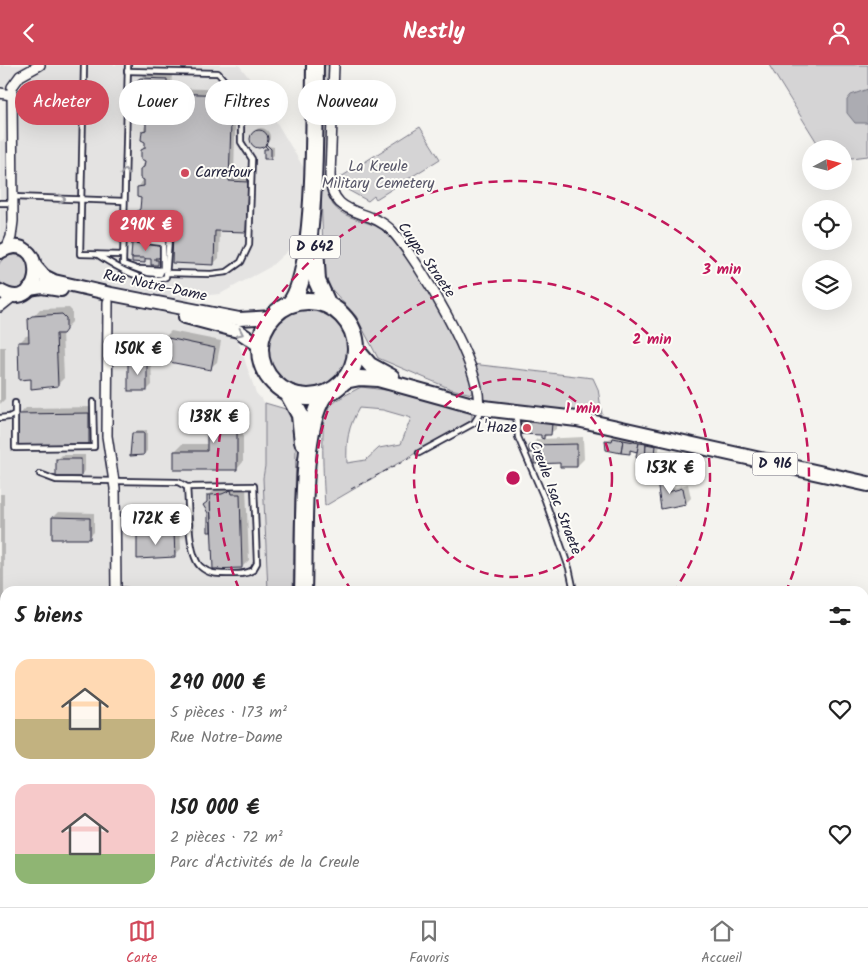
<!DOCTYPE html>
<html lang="fr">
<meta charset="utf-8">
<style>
:root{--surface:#fff;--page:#f2f2f2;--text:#222;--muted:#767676;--line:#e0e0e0;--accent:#d1495b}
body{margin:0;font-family:Kalam,sans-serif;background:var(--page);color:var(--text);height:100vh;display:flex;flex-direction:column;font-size:19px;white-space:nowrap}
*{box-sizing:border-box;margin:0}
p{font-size:16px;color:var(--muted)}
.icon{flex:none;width:28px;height:28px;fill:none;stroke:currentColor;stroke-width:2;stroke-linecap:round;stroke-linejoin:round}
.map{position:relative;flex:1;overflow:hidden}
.panel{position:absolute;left:0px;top:521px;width:869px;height:321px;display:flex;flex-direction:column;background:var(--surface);border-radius:15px 15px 0 0;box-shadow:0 5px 20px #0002}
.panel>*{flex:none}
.hud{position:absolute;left:15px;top:15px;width:500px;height:45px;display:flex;gap:10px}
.needle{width:32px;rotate:83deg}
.tools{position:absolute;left:802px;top:75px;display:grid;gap:10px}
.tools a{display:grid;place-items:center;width:50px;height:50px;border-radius:50%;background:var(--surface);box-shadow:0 5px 20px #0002;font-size:25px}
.price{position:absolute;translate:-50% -42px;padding:0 11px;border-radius:10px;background:#fff;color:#222;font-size:16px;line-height:32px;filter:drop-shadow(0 1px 2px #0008)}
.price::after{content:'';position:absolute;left:50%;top:30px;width:15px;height:11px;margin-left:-8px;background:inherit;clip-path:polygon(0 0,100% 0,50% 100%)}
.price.current{background:var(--accent);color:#fff}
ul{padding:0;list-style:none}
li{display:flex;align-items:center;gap:15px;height:125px;padding:0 15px}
li span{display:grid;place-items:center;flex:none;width:140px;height:100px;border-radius:15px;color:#555}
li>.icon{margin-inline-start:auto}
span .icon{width:60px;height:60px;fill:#fffc;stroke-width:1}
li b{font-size:21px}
h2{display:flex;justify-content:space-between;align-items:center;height:60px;padding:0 15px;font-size:21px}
.chip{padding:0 18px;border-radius:22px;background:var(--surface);box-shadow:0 5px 20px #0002;font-size:18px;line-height:45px}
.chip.current{background:var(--accent);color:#fff}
header{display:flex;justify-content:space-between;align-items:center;height:65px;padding:0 15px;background:var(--accent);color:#fff;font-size:22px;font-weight:600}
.tab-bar{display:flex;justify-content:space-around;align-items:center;height:70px;border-top:1px solid var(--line);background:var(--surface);font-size:14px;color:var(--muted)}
.tab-bar a{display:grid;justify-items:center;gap:2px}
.tab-bar .current{color:var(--accent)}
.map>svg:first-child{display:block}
.built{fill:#e4e3e2}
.green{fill:#d5d4d5;stroke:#7c7b88;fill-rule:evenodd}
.water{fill:#acacb2;stroke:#757582}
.shadow{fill:#0003}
.building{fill:#c0bfc2;stroke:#22223b}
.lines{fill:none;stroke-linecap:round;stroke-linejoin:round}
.lane-casing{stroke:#22223b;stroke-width:8}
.street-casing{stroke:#22223b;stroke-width:12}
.secondary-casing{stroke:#22223b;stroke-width:16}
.primary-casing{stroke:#22223b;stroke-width:18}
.highway-casing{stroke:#22223b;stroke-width:20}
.path{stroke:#22223b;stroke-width:1;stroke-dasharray:5 4;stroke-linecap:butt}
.lane{stroke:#fdfcf7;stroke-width:4.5}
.street{stroke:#fdfcf7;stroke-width:9}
.secondary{stroke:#fdfcf7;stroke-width:12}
.primary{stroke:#fdfcf7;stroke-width:14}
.highway{stroke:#fdfcf7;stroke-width:16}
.oneway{stroke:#9a9aa2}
.ring{fill:none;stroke:#c2185b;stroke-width:2.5;stroke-dasharray:9 6}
.poi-dot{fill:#d1495b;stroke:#fdfcf7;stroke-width:2}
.labels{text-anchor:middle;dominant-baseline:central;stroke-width:4;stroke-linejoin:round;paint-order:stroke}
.shield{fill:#fdfcf7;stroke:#646373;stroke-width:1}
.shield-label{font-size:14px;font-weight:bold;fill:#22223b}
.park-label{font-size:15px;fill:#585769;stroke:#fdfcf7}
.poi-label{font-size:15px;fill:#22223b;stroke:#fdfcf7;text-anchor:start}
.street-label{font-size:15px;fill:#22223b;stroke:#fdfcf7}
.centre{fill:#c2185b;stroke:#fdfcf7;stroke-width:2.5}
.ring-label{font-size:15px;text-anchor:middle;font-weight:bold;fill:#c2185b;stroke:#fdfcf7;stroke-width:4;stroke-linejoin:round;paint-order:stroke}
</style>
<header><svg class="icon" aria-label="back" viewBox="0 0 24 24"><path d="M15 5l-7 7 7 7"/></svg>Nestly<svg class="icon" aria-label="person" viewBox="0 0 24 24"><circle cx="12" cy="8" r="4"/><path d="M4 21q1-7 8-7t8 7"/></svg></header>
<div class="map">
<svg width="868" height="842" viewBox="0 0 868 842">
<rect width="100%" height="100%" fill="#f4f3ef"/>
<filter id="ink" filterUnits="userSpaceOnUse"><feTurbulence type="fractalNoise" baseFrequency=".02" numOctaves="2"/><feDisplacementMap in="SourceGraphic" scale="10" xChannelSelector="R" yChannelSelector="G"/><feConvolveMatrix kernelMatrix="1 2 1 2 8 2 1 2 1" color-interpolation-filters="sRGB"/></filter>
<g filter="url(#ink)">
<polygon class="built" points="0,0 239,0 253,18 308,110 305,170 270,202 220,229 190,232 180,260 237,273 256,328 265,338 265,401 263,413 268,526 5,526 5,838 149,838 150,842 0,842 0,76 4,75 5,23 0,23"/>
<g class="green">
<path d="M323,0H332C331,27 320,121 333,140C343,154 367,155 381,164C411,185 472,291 472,329L451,324L378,293L356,251L324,216L320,95Z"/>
<polygon points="769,0 868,0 868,91 844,94 844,84 821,84"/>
<polygon points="420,62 440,94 376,134 374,131 368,136 333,117"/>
<circle cx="14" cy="207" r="17"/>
<circle cx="309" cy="284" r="42"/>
<polygon points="472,299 593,313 598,324 602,349 517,342 484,337 478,311"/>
<path d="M361,322L394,326L469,346L472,350V355L325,441C324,426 320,357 326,347C333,335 348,329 361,322ZM359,343L383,345L411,353L401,379L379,383L366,395L347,398C346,376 348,362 359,343Z"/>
<polygon points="265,338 289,345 296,384 293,526 268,526 263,413 265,401"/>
<polygon points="149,838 231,838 230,842 150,842"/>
</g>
<polygon class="water" points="868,24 868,58 855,58 847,48 847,35 851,30"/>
<g class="shadow">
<polygon points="146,8 172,9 171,23 236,25 234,112 252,112 251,161 246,166 220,165 219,193 214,198 174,164 136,148 141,143 142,133 138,123 144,113 142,104 145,95 142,85 146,76 143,67 146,57 138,48 142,44 142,34 137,17"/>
<polygon points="30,32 65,33 65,39 29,34"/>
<circle cx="261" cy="72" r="9"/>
<polygon points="268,81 274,82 274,90 271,93 265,85"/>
<polygon points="138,174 164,175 164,187 160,190 163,191 162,194 157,199 152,192 146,192 145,196 133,179"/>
<polygon points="69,243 72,246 72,257 62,267 64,313 57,320 32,313 19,278 26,271 30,270 30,255 40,244"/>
<polygon points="171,266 221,276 217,297 210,303 164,273"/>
<polygon points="0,282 5,282 5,334 0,339"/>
<polygon points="134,292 151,292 152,320 147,325 129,297"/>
<polygon points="212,337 239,337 237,339 243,342 243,397 237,404 175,386 182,379 208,379 208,347 205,344"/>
<polygon points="95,342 96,371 89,378 19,350 26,343"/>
<polygon points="528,351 556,353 556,364 542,374 583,372 584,394 577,401 535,387 530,381 537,374 542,374 542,368 523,356"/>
<polygon points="147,365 147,386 144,389 133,369 136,366"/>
<polygon points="618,370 650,376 661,376 658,389 674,392 673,397 677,397 676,406 678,413 672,418 673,423 688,419 691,433 686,438 662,443 656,404 653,403 651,407 646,402 651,401 652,398 639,386 632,385 629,388 607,384 606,375"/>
<polygon points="62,390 85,390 85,406 80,411 57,395"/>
<polygon points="246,422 249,495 242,502 212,466 209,466 208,430 218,423"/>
<polygon points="0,429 4,429 4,617 0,621"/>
<polygon points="58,447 94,448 94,467 89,472 53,452"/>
<polygon points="180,461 181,484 174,491 138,469 145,462"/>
<polygon points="28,838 144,838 133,842 30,842"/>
</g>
<g class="building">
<polygon points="140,13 167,14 167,28 232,30 229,116 248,117 246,167 215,166 214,200 172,198 173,165 138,166 134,162 135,148 140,144 141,133 137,132 137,122 144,121 144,115 140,113 140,104 144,102 145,96 141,94 141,85 145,83 145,77 141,75 142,66 146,65 146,58 137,56 137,47 141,46 141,35 136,31 136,16"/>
<polygon points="27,33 65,34 65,42 27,41"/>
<circle cx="259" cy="74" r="9"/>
<polygon points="266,79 271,84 271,94 264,94 264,84 268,84 265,81"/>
<polygon points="132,178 160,180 161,188 159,193 155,193 155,195 158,195 158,200 151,200 151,194 131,193"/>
<polygon points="132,193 145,193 145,198 132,197"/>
<polygon points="62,249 66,253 66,265 63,269 56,269 58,321 31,324 31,314 19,315 18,277 29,277 28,254 32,251"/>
<polygon points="163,272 215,283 211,305 159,295"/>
<rect x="128" y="296" width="19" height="30"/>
<polygon points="203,343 233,343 231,346 237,349 237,405 174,405 174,386 207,386 207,349 203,349"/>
<polygon points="89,348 89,379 18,380 18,349"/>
<polygon points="521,356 552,358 551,370 544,370 544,374 541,373 541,370 521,369"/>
<polygon points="132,368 144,368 144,390 130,391"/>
<polygon points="613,373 623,375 621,388 606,385 605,375 612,376"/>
<polygon points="623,375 639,378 637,387 630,385 630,389 621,388"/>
<polygon points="639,378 646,379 645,398 639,398 636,392"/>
<polygon points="577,379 577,402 560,402 560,398 534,399 534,388 529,388 529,380"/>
<polygon points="646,379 656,381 654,394 670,396 669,401 673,402 671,411 666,412 666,417 657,416 654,400 645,398"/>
<rect x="56" y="394" width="25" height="18"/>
<polygon points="651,399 654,400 655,405 652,404 652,409 644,407 644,401 650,402"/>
<polygon points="673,411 674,419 667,420 668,427 683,423 686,439 661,444 657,416 666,417 666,412"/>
<polygon points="231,425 232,429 240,429 242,503 213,504 210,430 222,429"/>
<polygon points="207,430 210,430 211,467 208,467 208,448 203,440 207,437"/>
<polygon points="52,452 90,453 90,474 52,474"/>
<polygon points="174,467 175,492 137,494 137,469"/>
<polygon points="5,662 5,838 22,838 9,842 0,842 0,667"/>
<polygon points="27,838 68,838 57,842 29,842"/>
<polygon points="68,838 100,838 102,842 57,842"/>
<polygon points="100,838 143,838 143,840 137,842 102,842"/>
</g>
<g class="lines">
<defs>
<g id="lane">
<polyline points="84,0 80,189 123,190"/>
<polyline points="128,0 123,199 148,208 160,209 163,203 163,178 138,175 132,171"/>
<polyline points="127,6 218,8 238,32 241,48 241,77 252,94 249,180 241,197 227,207 211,209 168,208"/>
<polyline points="13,132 124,136"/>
<polyline points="0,138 13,138"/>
<path d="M98,190C113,200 148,222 166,212L169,173L124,169"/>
<polyline points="140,204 163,205"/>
<polyline points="15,338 15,383 94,382 93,337"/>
<polyline points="516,348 518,372 545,435 569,503 574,526"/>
<polyline points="0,353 9,352 15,349"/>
<polyline points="419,388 474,358 482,345"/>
<path d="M40,409L56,415L178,417L187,422L254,421L257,498L253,505C245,510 236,509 227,509C217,509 209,509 201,502C187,490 189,441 187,422"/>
<polyline points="116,525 129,526"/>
<polyline points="621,838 622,842"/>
</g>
<g id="street">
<path d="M334,0L330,110C331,155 368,141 392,166C417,193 485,306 478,342"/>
<polyline points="0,28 11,30"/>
<polyline points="6,184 11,172 13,156 12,22 20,11 40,0"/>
<polyline points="108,237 107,371 115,423 116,526"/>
<polyline points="0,242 15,230"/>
<polyline points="0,645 5,640"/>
</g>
<g id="secondary">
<path d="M0,187C47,160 47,253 0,226"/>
<polyline points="36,202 44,211 54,216 111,229 239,254 273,252"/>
<polyline points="29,224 42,222 61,225"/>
<polyline points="185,252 238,266 260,281"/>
</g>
<g id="primary">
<polyline points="357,285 370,300 392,312"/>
<polyline points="345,316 360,313 378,314 483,343 577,354 868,419"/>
</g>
<g id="highway">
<polyline points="315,181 317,216 328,240"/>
<circle cx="308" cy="284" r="48"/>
<path d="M290,239C318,204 314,50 315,0"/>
<polyline points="288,328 300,350 303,377"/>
<path d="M303,526C305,479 299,366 324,330"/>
<polyline points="241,842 242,838"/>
</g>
</defs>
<use href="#lane" class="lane-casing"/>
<use href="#street" class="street-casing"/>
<use href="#secondary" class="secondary-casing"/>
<use href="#primary" class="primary-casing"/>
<use href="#highway" class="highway-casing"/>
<polyline class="path" points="351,424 412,392"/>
<use href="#lane" class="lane"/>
<use href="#street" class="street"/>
<use href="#secondary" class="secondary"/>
<use href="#primary" class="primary"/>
<use href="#highway" class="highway"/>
</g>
<defs><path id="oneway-chevron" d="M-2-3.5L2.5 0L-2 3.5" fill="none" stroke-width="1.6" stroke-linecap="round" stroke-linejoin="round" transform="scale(1.25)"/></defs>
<g class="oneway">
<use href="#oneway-chevron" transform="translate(125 107) rotate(-89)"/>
<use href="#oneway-chevron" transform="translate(62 134) rotate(2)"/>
<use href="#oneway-chevron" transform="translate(240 268) rotate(25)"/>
</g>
</g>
<g class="ring">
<circle cx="513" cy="413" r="99"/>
<path d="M352 526A197 197 0 1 1 674 526"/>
<path d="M239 524A296 296 0 1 1 787 524"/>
</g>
<g class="poi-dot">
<circle cx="185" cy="108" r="5"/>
<circle cx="527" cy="363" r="5"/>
</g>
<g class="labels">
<g class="shield">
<rect x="290" y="170.5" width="50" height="23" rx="4"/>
<rect x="752.5" y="387.5" width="45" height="23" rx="4"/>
</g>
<g class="shield-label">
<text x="315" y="182">D 642</text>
<text x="775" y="399">D 916</text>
</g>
<g class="park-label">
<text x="378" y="102">La Kreule<tspan x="378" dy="17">Military Cemetery</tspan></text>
</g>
<g class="poi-label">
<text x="195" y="108">Carrefour</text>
<text x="517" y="363" text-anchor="end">L'Haze</text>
</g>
<g class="street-label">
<text transform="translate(426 195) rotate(55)">Cuype Straete</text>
<text transform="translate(155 221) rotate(12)">Rue Notre-Dame</text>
<text transform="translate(555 433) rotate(69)">Creule Isac Straete</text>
</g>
</g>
<circle cx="513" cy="413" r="8" class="centre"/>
<g class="ring-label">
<text x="722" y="209">3 min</text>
<text x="652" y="279">2 min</text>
<text x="583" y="348">1 min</text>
</g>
</svg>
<div class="tools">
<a><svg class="needle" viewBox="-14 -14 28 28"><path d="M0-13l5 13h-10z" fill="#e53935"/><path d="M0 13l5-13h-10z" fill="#767676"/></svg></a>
<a><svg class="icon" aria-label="locate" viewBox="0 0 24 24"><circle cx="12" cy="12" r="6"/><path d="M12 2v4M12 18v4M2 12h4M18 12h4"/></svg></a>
<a><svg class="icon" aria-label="layers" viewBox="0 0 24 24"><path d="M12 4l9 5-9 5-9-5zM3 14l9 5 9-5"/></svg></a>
</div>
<b class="price current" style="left:146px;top:187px">290K €</b>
<b class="price" style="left:138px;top:311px">150K €</b>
<b class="price" style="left:214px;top:379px">138K €</b>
<b class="price" style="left:670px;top:430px">153K €</b>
<b class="price" style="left:156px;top:481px">172K €</b>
<div class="hud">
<a class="chip current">Acheter</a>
<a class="chip">Louer</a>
<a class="chip">Filtres</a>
<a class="chip">Nouveau</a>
</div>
<section class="panel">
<h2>5 biens<svg class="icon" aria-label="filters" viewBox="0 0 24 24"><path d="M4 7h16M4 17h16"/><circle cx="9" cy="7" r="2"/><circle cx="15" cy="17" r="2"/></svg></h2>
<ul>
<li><span style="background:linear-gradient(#ffd9b3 60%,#c2b280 0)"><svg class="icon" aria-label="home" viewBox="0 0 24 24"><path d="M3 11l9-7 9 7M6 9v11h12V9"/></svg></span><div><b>290 000 €</b><p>5 pièces · 173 m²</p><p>Rue Notre-Dame</p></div><svg class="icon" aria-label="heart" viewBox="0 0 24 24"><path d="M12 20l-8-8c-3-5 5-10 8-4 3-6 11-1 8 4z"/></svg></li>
<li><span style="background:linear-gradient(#f6c9c9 70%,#8fb573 0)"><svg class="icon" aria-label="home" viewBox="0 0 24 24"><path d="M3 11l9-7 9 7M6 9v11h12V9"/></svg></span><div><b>150 000 €</b><p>2 pièces · 72 m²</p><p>Parc d'Activités de la Creule</p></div><svg class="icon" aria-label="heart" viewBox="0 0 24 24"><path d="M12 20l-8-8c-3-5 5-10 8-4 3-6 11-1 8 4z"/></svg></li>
</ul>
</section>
</div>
<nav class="tab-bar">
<a class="current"><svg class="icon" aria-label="map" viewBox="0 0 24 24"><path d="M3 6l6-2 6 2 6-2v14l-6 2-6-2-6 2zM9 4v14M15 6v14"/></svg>Carte</a>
<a><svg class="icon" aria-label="saved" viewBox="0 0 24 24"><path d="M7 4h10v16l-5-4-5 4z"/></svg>Favoris</a>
<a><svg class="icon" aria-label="home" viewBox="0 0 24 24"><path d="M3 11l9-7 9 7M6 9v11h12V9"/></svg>Accueil</a>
</nav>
